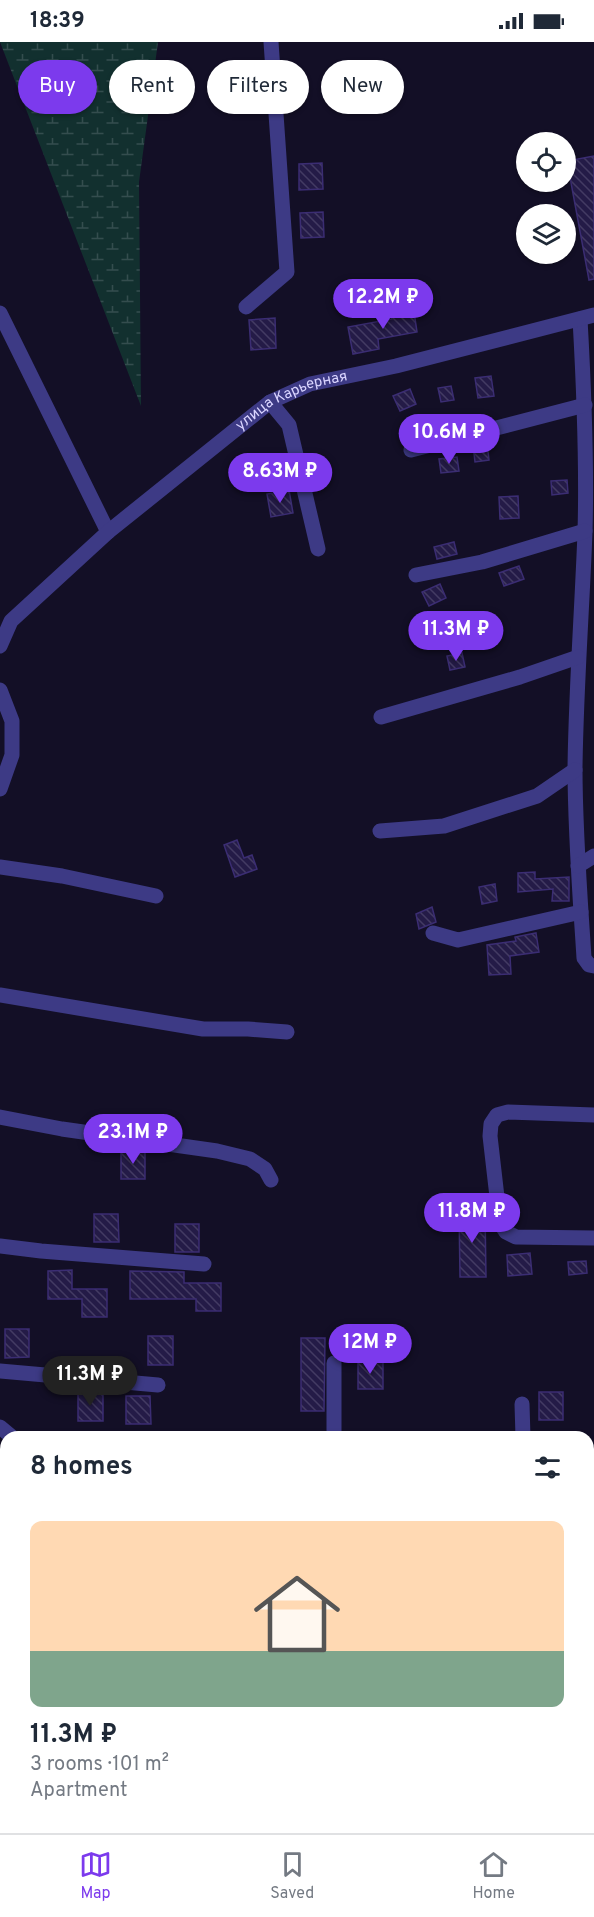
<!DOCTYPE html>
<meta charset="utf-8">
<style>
:root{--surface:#fff;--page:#f6f6f7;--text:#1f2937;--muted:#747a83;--line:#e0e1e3;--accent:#7c3aed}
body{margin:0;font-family:Overpass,sans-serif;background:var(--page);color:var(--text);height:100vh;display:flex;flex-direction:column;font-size:22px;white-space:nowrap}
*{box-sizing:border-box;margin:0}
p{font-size:20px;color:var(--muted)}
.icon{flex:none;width:33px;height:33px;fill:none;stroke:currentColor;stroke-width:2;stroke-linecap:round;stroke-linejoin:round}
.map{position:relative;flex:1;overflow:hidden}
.sheet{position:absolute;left:0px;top:1389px;width:594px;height:402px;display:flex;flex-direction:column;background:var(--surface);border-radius:18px 18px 0 0;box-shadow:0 2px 4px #0004}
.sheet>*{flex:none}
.banner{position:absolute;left:18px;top:18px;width:558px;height:54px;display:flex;gap:12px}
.tools{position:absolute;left:516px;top:90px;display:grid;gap:12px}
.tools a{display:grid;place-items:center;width:60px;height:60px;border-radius:50%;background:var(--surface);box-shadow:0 2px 4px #0004;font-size:30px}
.price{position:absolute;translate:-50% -51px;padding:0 14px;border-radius:21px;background:var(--accent);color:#fff;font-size:20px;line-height:39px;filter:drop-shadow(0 2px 3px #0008)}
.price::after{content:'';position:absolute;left:50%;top:36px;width:18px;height:14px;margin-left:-9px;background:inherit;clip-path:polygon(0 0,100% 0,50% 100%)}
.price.on{background:#222;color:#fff}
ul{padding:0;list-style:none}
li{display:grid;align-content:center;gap:12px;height:318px;padding:0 30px}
li span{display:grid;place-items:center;height:186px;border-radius:12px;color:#555}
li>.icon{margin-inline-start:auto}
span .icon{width:108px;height:108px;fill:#fffc;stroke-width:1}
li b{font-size:26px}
h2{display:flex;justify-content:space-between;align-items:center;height:72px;padding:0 30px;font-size:26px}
.tag{padding:0 21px;border-radius:27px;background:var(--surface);box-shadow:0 2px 4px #0004;font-size:21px;line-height:54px}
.tag.on{background:var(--accent);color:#fff}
.status{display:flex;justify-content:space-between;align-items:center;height:42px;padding:0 30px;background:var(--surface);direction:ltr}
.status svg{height:16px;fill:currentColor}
.tabs{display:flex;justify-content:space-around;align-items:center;height:84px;border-top:2px solid var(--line);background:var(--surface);font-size:16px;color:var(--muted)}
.tabs a{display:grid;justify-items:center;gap:3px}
.tabs .on{color:var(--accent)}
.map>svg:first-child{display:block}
.wetland{fill:url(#wetland-marsh)}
.water{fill:url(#water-waves)}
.building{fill:url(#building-back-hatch);stroke:#3b2d73;stroke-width:1.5}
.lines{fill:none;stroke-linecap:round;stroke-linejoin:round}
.minor{stroke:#3d3a85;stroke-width:15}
.labels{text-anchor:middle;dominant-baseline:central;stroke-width:5;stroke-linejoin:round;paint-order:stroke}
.street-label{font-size:15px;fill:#d9d4ff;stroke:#130f26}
</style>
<div class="status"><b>18:39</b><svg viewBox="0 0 49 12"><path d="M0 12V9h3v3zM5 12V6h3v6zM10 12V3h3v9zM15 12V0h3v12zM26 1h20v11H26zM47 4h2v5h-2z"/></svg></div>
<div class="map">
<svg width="594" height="1791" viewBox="0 0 594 1791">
<defs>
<pattern id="wetland-marsh" width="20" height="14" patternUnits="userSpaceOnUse" patternTransform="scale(1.5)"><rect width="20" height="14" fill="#12302f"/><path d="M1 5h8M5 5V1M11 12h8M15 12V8" fill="none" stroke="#344d4e"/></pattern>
<pattern id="water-waves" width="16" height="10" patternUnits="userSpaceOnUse" patternTransform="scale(1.5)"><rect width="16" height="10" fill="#0c2248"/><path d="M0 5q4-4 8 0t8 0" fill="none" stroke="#2f4163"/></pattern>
<pattern id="building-back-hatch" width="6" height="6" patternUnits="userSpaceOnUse" patternTransform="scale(1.5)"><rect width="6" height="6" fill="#241b47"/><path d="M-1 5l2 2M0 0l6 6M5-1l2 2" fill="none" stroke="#433b63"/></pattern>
</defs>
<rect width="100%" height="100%" fill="#130f26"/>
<polygon class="wetland" points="158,0 139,140 141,364 0,0"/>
<polygon class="water" points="0,1658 6,1659 6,1785 298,1785 299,1791 0,1791"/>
<g class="building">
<polygon points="594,114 594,237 589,238 567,119"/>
<polygon points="322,121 323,147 299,148 299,122"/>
<polygon points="323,170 324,195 301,196 300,171"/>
<polygon points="413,263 417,290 378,297 379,307 353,312 348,285 392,277 390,267"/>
<polygon points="275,276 276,306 251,308 249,278"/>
<polygon points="491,334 494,354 478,356 475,336"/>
<polygon points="451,344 454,358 441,360 438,346"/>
<polygon points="410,347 416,362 400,369 393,354"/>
<polygon points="487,401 489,418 475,420 473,403"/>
<polygon points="457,415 459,429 441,431 439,417"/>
<polygon points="567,438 568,451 552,453 551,439"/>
<polygon points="289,448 293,471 271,475 267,452"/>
<polygon points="518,454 519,476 500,477 499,455"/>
<polygon points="454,500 457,512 437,517 434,505"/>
<polygon points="519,524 524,537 504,544 499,531"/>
<polygon points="440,542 446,556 429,564 422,550"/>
<polygon points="462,611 465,625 450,628 447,614"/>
<polygon points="237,798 244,816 252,813 257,827 235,835 224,803"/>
<polygon points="535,830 535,837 569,835 569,859 552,859 553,847 518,850 518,831"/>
<polygon points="495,842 497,859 482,862 479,845"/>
<polygon points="432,865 436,880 419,887 416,872"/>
<polygon points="536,891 539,910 510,914 511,932 489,933 487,903 516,899 515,895"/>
<rect x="121" y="1109" width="24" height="28"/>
<polygon points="459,1168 485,1168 486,1235 460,1235"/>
<polygon points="94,1172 118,1172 119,1200 94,1200"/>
<rect x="175" y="1182" width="24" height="28"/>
<polygon points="530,1211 532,1232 508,1234 507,1213"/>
<polygon points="586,1219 587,1231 569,1233 568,1220"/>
<polygon points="72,1228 72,1247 107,1247 107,1275 82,1275 82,1257 48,1257 48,1229"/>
<polygon points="130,1229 184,1230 184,1241 221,1241 221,1269 196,1269 196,1257 130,1257"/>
<polygon points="5,1287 29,1287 29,1315 5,1316"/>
<rect x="148" y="1294" width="25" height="29"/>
<polygon points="301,1296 325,1296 324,1369 301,1369"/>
<rect x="358" y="1319" width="25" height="28"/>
<rect x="539" y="1350" width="24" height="28"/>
<rect x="78" y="1351" width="25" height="28"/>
<polygon points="126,1354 150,1354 151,1382 126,1382"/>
</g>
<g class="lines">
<g class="minor">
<polyline points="246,265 287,230 271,0"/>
<polyline points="0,271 108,490"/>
<path d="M580,277C584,348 587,419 585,490C582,569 576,647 575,726C575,790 580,853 584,916L589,923L594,924"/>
<polyline points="270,360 289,383 318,507"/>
<polyline points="411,408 585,363"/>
<polyline points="416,533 482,520 585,489"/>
<path id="s1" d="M0,604L11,579L108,490L270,360L310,342L396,324L594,273"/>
<polyline points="0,648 12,679 12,713 0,747"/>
<polyline points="381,675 520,635 578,615"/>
<polyline points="380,789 444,784 537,754 575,728"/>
<polyline points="578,824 594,814"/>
<polyline points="0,825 62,834 156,854"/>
<polyline points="433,891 458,898 581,870"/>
<polyline points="0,953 203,987 248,987 287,990"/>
<polyline points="594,1073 508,1070 497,1073 491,1082 490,1094 500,1181 506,1190 516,1195 594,1196"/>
<polyline points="0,1075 62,1087 217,1109 250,1117 265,1127 271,1138"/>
<polyline points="0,1204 41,1209 204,1222"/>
<polyline points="334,1321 334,1395"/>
<polyline points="0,1329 158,1343"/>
<polyline points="522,1362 523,1395"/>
<polyline points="0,1385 12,1395"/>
<polyline points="0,1474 6,1474"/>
<polyline points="588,1594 594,1593"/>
<polyline points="0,1604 6,1605"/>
</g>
</g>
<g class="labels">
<g class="street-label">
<text stroke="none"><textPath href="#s1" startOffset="387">улица Карьерная</textPath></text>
</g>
</g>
</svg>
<div class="tools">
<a><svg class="icon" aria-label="locate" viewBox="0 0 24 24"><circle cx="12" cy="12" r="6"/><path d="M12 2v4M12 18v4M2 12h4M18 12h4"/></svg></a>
<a><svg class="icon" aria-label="layers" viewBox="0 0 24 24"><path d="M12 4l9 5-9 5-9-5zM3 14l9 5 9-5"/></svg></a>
</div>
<b class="price" style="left:383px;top:288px">12.2M ₽</b>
<b class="price" style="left:449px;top:423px">10.6M ₽</b>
<b class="price" style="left:280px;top:462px">8.63M ₽</b>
<b class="price" style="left:456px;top:620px">11.3M ₽</b>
<b class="price" style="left:133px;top:1123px">23.1M ₽</b>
<b class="price" style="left:472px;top:1202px">11.8M ₽</b>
<b class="price" style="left:370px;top:1333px">12M ₽</b>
<b class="price on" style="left:90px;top:1365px">11.3M ₽</b>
<div class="banner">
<a class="tag on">Buy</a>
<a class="tag">Rent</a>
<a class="tag">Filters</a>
<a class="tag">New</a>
</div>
<section class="sheet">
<h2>8 homes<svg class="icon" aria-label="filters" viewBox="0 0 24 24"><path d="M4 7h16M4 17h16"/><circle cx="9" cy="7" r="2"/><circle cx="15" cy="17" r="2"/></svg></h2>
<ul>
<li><span style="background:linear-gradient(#ffd9b3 70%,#7fa58c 0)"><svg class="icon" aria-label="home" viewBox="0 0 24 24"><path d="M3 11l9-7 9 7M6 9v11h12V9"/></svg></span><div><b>11.3M ₽</b><p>3 rooms · 101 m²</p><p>Apartment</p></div></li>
</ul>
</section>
</div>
<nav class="tabs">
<a class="on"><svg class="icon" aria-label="map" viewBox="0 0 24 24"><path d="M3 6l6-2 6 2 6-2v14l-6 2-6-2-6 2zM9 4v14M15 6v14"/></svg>Map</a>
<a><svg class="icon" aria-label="saved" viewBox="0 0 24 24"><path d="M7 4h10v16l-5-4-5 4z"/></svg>Saved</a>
<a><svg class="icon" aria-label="home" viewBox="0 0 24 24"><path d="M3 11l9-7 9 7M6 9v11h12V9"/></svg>Home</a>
</nav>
